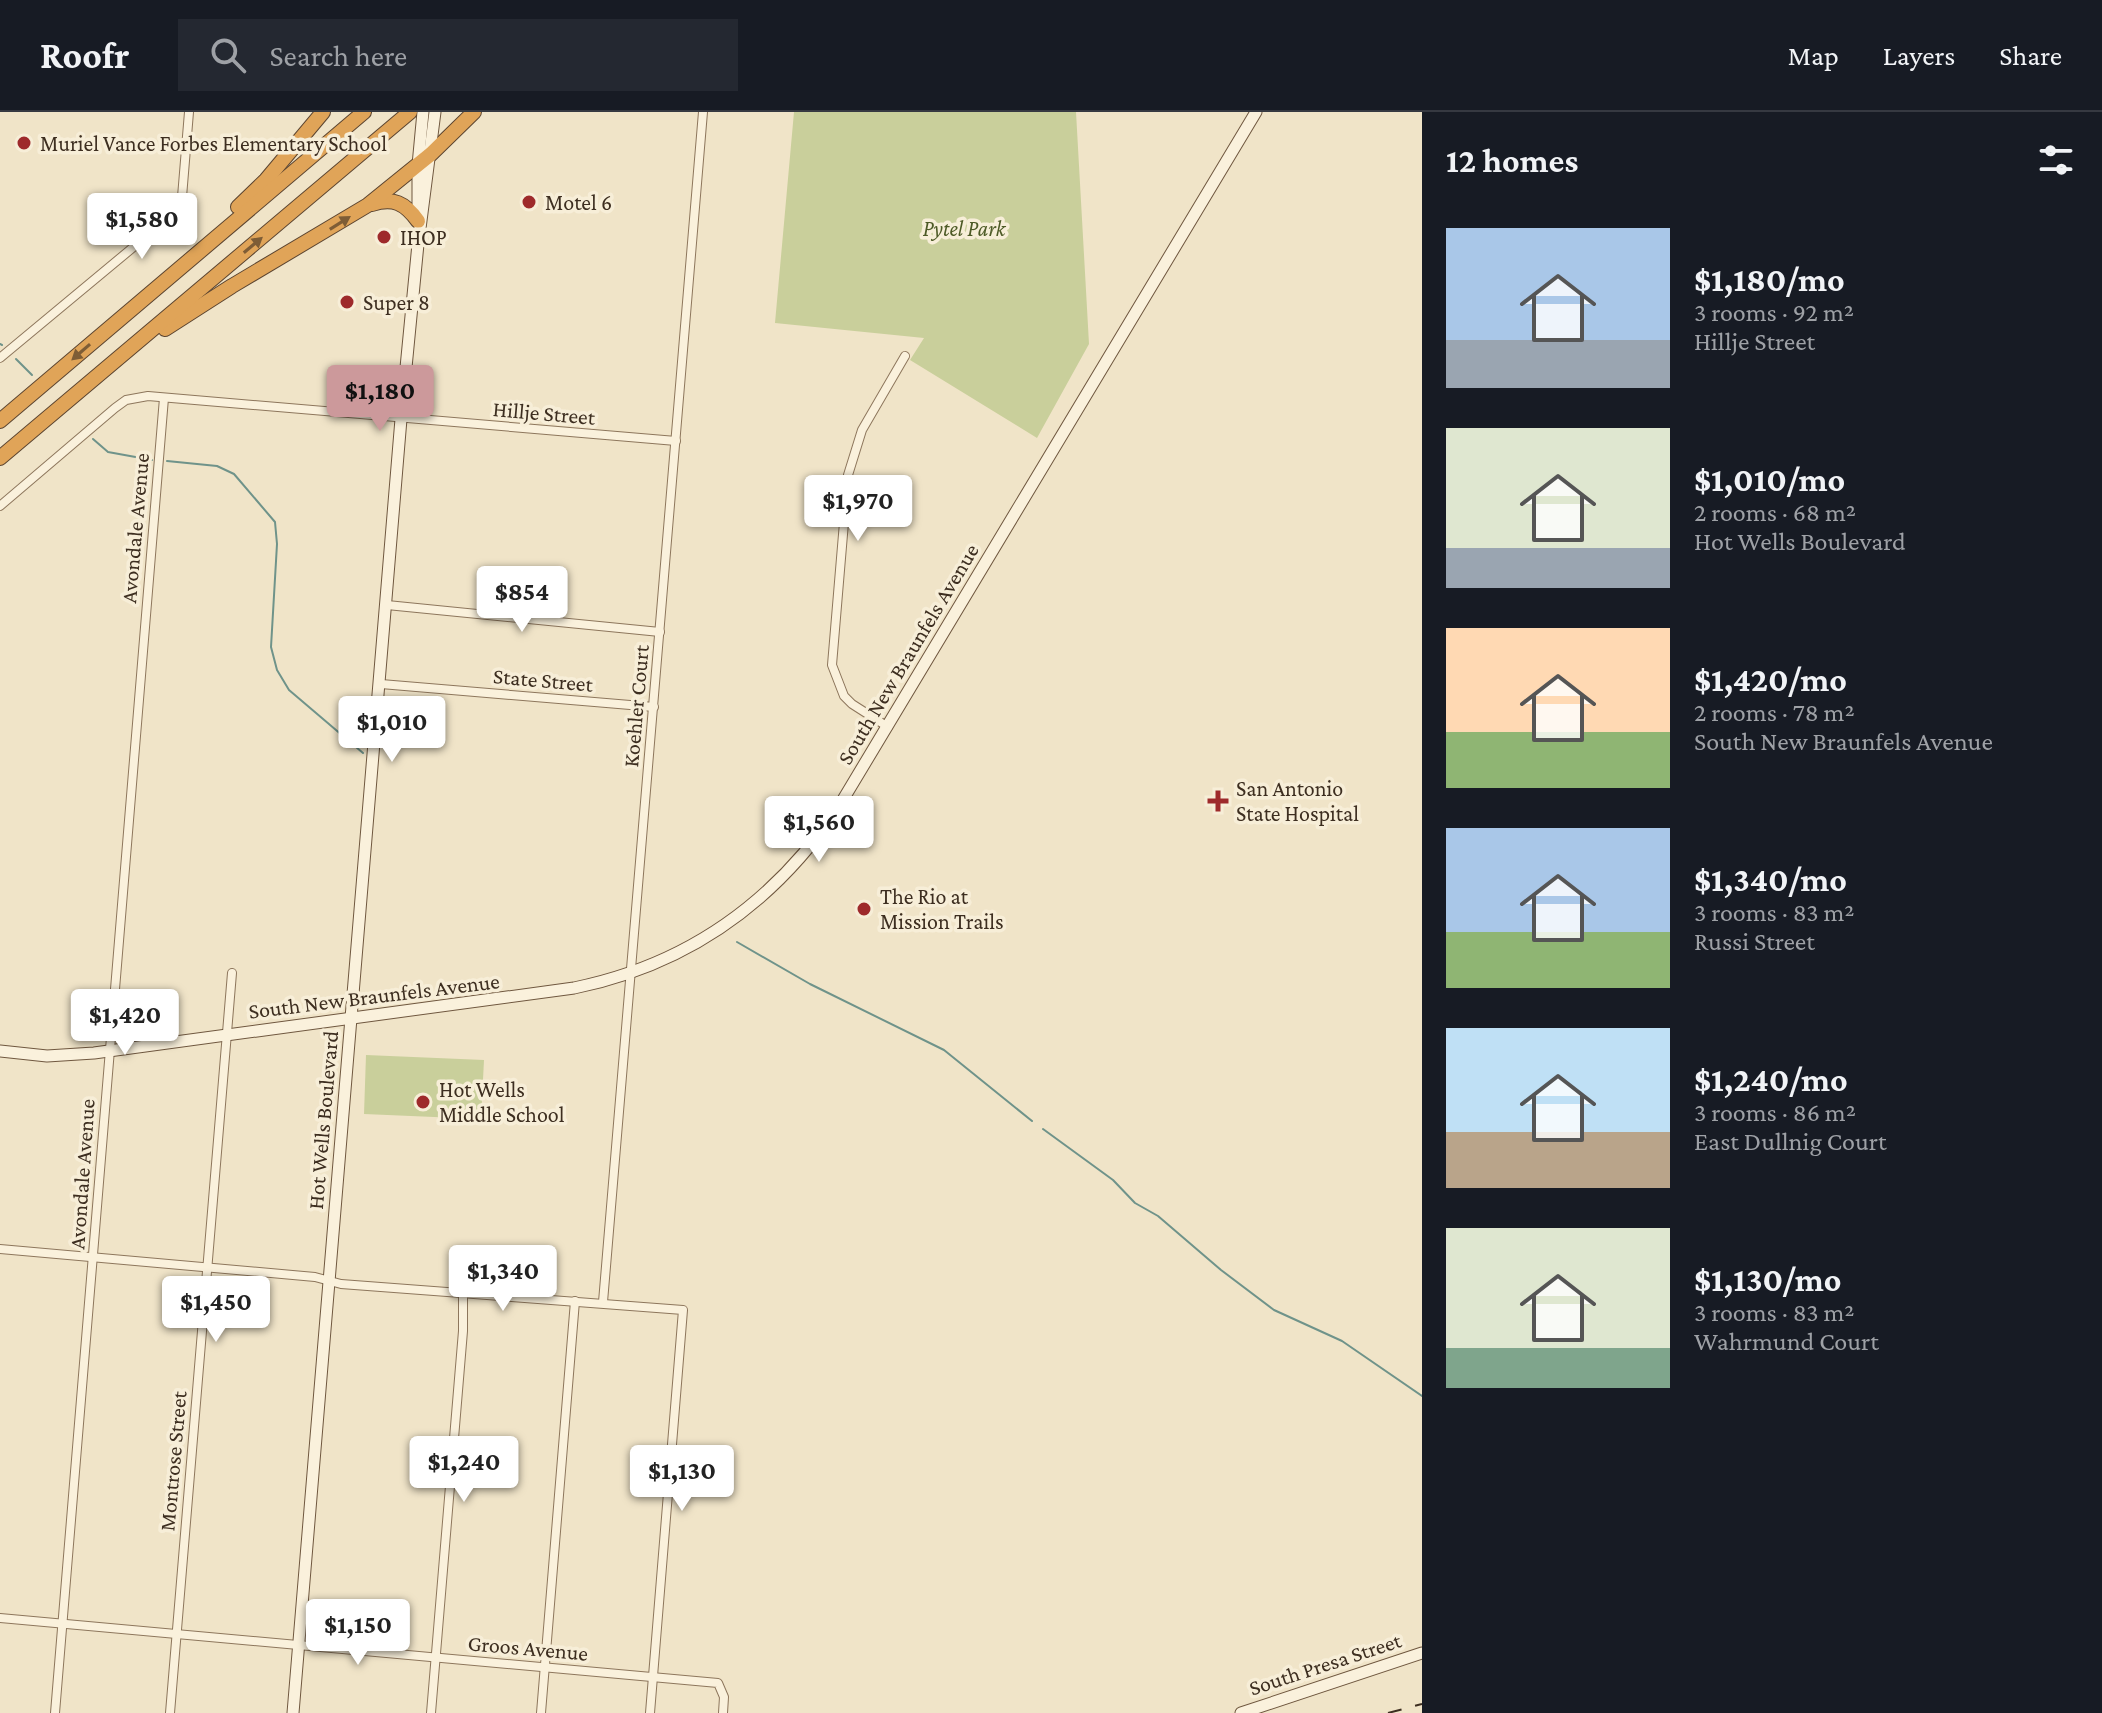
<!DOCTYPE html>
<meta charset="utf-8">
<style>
:root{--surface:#171b24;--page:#242831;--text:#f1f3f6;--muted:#9ea1a6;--line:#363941;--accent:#cc999b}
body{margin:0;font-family:"Crimson Pro",serif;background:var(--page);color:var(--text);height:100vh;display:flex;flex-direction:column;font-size:30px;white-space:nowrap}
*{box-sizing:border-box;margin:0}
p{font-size:26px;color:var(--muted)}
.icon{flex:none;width:44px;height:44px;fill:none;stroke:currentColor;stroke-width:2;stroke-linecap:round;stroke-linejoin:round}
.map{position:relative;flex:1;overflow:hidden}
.drawer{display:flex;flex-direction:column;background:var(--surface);width:680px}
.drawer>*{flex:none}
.price{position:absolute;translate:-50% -68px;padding:0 18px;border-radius:8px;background:#fff;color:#222;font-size:26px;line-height:52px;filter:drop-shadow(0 2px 4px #0008)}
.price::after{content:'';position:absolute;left:50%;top:48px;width:24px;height:18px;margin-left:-12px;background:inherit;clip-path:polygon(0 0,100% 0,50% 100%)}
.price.current{background:var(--accent);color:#111}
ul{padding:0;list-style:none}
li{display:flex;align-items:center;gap:24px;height:200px;padding:0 24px}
li span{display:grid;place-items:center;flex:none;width:224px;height:160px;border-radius:0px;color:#555}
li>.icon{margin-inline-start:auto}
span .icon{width:96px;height:96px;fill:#fffc;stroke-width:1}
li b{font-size:34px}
h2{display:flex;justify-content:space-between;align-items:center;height:96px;padding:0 24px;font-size:34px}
header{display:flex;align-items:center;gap:48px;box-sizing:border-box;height:112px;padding:0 40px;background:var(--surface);border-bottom:2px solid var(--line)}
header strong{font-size:38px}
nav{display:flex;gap:44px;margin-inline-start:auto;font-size:28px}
.search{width:560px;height:72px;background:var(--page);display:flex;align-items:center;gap:20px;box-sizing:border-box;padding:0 28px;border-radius:0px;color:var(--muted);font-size:30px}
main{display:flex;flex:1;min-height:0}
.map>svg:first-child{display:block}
.green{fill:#c9cf9b}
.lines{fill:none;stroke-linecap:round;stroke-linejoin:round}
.stream{stroke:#6f938a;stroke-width:2}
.street-casing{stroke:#8d765c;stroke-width:10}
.secondary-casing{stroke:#6f573f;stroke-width:13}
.highway-casing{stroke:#5b4430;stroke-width:16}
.street{stroke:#faf1dc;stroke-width:8}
.secondary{stroke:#faf1dc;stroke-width:11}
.highway{stroke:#e0a458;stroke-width:14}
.rail{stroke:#3d2e20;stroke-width:2;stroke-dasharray:14 14;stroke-linecap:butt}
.oneway{fill:#7e5d36}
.poi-dot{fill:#9e2a2b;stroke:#f7eed8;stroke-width:3}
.labels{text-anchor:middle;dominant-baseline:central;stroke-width:7;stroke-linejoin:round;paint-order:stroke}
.poi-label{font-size:22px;fill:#3d2e20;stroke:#f7eed8;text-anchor:start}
.park-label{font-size:22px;font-style:italic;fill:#4d5a26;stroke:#f7eed8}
.street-label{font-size:22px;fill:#3d2e20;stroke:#f7eed8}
</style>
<header>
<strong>Roofr</strong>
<div class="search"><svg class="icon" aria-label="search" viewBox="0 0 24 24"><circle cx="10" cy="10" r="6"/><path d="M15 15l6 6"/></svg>Search here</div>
<nav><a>Map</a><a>Layers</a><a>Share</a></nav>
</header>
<main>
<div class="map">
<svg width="1422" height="1601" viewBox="0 0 1422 1601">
<rect width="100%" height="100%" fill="#f0e4c8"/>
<g class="green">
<polygon points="794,0 1076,0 1089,232 1037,326 910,248 924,226 775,211"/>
<polygon points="366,943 484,948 481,1007 364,1002"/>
</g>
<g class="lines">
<g class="stream">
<polyline points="0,232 2,233"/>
<polyline points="16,247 32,263"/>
<polyline points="93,327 108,340 152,348"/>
<polyline points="167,349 217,354 234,362 275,410 277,432 271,535 277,558 289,578 363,641"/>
<polyline points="737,830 810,872 944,938 1032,1009"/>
<polyline points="1043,1017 1113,1068 1135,1091 1158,1104 1221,1158 1274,1198 1342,1229 1422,1284"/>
</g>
<defs>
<g id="street">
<polyline points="0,246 178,98 182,85 189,0"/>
<polyline points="0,394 115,296 126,288 148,284 676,329"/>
<polyline points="387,493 660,520"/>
<polyline points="381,572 654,595"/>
<polyline points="888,615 852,592 844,584 832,553 848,363 862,318 905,244"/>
<polyline points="0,1137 315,1165 341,1172 683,1198 650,1601"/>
<polyline points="603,1190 703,0"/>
<polyline points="0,1506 718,1571 724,1585 723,1601"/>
<polyline points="55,1601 164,286"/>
<polyline points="170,1601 232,861"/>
<polyline points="431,1601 463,1219 463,1182"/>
<polyline points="541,1601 575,1189"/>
</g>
<g id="secondary">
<polyline points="418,95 418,53 423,0"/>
<path d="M0,939L47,944L94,941L574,876C687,853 774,791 838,696L1256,0"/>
<polyline points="293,1601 401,307 418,132 435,0"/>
<polyline points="1241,1601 1422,1541"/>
</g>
<g id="highway">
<path d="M372,92C393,85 405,91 418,109"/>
<polyline points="238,95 266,68 323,0"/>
<polyline points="165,217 232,174 368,93 431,42 474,0"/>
<polyline points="0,309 364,0"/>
<polyline points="0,346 410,0"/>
</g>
</defs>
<use href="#street" class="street-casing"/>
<use href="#secondary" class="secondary-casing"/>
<use href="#highway" class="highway-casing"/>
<use href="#street" class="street"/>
<use href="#secondary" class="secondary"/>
<use href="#highway" class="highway"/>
<polyline class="rail" points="1388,1601 1422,1592"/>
</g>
<defs><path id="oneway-solid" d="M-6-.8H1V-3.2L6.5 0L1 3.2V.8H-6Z" transform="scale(2)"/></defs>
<g class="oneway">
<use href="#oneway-solid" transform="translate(340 111) rotate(-32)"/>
<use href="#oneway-solid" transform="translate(253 133) rotate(-40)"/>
<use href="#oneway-solid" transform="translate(81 240) rotate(139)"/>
</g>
<g class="poi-dot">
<circle cx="24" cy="31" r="8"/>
<circle cx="529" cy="90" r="8"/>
<circle cx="384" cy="125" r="8"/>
<circle cx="347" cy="190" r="8"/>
<path d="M1214 677h8v8h8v8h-8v8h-8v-8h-8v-8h8z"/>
<circle cx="864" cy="797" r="8"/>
<circle cx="423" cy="990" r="8"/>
</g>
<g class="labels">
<g class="poi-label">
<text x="40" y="31">Muriel Vance Forbes Elementary School</text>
<text x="545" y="90">Motel 6</text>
<text x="400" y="125">IHOP</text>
<text x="363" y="190">Super 8</text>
<text x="1236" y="676">San Antonio<tspan x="1236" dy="25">State Hospital</tspan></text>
<text x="880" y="784">The Rio at<tspan x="880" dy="25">Mission Trails</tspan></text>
<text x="439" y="977">Hot Wells<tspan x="439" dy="25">Middle School</tspan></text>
</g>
<g class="park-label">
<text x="964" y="116">Pytel Park</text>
</g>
<g class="street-label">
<text transform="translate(544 301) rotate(5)">Hillje Street</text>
<text transform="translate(135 416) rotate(-85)">Avondale Avenue</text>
<text transform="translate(908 542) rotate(-59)">South New Braunfels Avenue</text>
<text transform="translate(543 568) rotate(5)">State Street</text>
<text transform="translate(636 594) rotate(-85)">Koehler Court</text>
<text transform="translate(374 884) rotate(-7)">South New Braunfels Avenue</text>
<text transform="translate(323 1008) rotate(-85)">Hot Wells Boulevard</text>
<text transform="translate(82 1062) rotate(-86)">Avondale Avenue</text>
<text transform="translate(173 1349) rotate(-85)">Montrose Street</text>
<text transform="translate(528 1536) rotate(5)">Groos Avenue</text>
<text transform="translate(1325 1552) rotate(-18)">South Presa Street</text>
</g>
</g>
</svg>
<b class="price" style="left:142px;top:149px">$1,580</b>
<b class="price current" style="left:380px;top:321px">$1,180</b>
<b class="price" style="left:858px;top:431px">$1,970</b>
<b class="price" style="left:522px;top:522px">$854</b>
<b class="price" style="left:392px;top:652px">$1,010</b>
<b class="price" style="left:819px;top:752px">$1,560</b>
<b class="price" style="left:125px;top:945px">$1,420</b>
<b class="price" style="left:503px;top:1201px">$1,340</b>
<b class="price" style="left:216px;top:1232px">$1,450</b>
<b class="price" style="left:464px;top:1392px">$1,240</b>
<b class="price" style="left:682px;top:1401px">$1,130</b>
<b class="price" style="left:358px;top:1555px">$1,150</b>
</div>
<section class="drawer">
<h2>12 homes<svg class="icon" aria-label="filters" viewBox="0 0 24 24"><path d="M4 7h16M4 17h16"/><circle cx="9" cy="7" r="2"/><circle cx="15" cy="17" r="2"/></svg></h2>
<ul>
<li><span style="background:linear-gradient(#a9c7e8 70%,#9aa5b1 0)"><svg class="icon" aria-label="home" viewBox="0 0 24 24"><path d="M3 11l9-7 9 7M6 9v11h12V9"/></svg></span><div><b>$1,180/mo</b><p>3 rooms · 92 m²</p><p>Hillje Street</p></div></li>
<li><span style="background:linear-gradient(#dfe7d0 75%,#9aa5b1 0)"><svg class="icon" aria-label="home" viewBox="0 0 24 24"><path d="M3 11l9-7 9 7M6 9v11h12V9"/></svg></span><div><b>$1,010/mo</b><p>2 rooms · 68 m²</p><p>Hot Wells Boulevard</p></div></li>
<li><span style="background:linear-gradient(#ffd9b3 65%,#8fb573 0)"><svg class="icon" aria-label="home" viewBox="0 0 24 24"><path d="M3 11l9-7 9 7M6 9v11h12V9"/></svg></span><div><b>$1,420/mo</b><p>2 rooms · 78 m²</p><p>South New Braunfels Avenue</p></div></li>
<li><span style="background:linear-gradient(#a9c7e8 65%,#8fb573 0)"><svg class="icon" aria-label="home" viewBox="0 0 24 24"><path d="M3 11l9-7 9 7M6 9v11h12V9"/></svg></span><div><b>$1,340/mo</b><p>3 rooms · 83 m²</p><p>Russi Street</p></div></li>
<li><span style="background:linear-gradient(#bfe0f5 65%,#b9a48a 0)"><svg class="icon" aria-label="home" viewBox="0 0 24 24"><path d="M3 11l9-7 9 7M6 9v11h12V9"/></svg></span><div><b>$1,240/mo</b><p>3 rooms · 86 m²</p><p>East Dullnig Court</p></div></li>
<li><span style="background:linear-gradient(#dfe7d0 75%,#7fa58c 0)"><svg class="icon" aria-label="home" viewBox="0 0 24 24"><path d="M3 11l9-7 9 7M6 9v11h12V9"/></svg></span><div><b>$1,130/mo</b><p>3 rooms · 83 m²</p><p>Wahrmund Court</p></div></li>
</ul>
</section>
</main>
